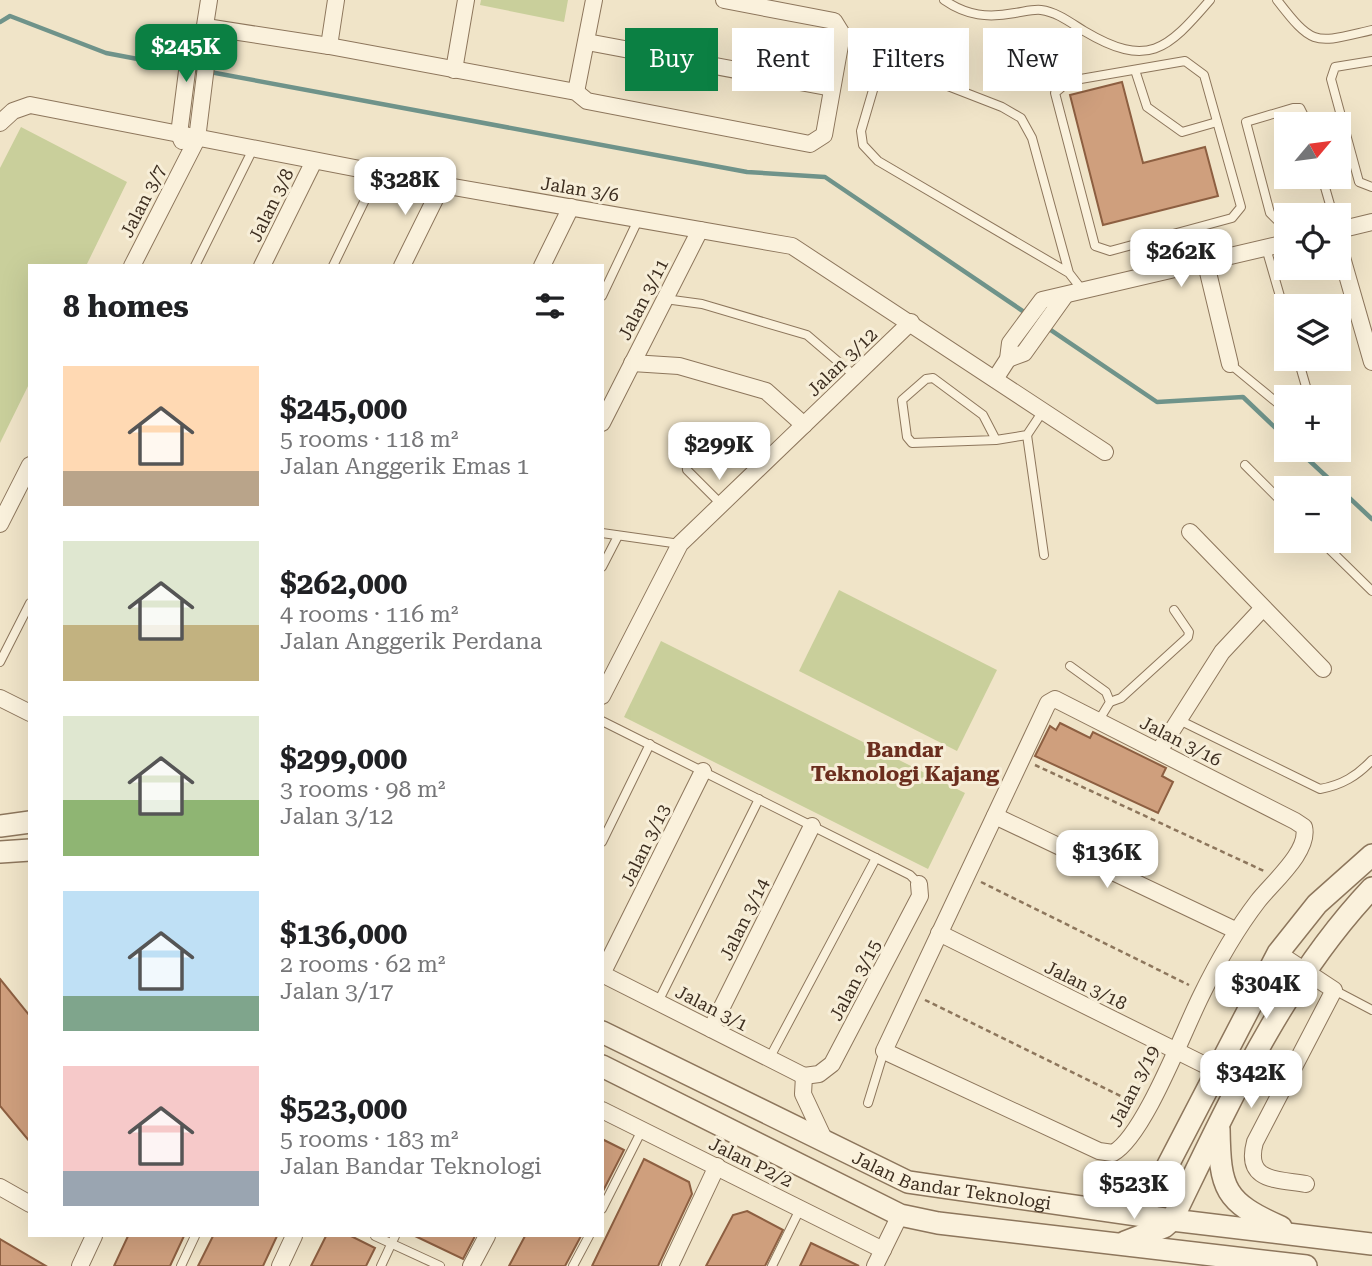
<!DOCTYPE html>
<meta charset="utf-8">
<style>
:root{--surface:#fff;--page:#f2f2f2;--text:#202124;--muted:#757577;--accent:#0b8043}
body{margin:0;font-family:"Roboto Serif",serif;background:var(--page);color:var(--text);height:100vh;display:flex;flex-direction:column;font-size:26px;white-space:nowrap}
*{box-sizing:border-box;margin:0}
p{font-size:23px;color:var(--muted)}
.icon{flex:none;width:38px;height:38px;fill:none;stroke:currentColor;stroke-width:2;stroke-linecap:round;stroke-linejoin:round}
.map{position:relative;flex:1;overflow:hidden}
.panel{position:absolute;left:28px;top:264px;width:576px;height:973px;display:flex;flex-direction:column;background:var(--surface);border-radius:0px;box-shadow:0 7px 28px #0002}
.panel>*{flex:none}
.guide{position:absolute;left:625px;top:28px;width:642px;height:63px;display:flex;gap:14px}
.needle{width:46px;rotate:61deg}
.fabs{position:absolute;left:1274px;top:112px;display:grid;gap:14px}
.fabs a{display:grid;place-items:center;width:77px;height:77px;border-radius:0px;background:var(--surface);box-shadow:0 7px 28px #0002;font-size:35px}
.price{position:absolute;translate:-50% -60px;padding:0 16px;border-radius:14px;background:#fff;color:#222;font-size:23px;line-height:46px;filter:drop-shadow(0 2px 4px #0008)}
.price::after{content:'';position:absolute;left:50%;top:42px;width:21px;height:16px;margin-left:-10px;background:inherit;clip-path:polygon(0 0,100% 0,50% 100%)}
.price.on{background:var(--accent);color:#fff}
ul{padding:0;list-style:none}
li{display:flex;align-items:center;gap:21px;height:175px;padding:0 35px}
li span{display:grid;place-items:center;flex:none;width:196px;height:140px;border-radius:0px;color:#555}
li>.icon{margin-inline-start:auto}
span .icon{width:84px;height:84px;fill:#fffc;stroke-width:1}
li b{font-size:30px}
h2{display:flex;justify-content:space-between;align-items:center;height:84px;padding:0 35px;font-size:30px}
.chip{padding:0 24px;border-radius:0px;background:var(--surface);box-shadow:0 7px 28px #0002;font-size:24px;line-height:63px}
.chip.on{background:var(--accent);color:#fff}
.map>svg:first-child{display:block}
.green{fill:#c9cf9b}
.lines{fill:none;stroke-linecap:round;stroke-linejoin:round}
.stream{stroke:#6f938a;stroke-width:4.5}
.building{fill:#cf9f7d;stroke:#8d5f41;stroke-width:2}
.service-casing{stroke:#8d765c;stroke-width:10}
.minor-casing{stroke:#8d765c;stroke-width:18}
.tertiary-casing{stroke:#8d765c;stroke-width:24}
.path{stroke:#8d765c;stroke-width:2.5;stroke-dasharray:5 3.5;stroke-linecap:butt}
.service{stroke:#faf1dc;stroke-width:8}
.minor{stroke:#faf1dc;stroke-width:16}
.tertiary{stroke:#faf1dc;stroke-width:21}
.labels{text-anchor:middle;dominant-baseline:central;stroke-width:6;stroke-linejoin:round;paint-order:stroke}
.street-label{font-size:18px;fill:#3d2e20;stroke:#f7eed8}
.quarter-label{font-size:21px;font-weight:bold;fill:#6b2e1e;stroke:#f7eed8}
</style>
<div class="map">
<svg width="1372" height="1266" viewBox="0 0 1372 1266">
<rect width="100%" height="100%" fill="#f0e4c8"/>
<g class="green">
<polygon points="481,0 568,0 564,22 480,5"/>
<polygon points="21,127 127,182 86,266 30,266 30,382 0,443 0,168"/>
<polygon points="839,590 997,670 957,751 799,671"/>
<polygon points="661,641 965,793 928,869 624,717"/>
</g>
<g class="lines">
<g class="stream">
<polyline points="0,22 10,16 106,53 201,71"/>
<polyline points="210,72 747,172 825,177 1157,402 1243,397 1286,438"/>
<polyline points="1298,450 1372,519"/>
</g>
</g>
<g class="building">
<polygon points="1122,82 1143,163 1205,147 1218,196 1103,225 1070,95"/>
<polygon points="1060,723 1090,738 1093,732 1166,768 1162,776 1173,782 1158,813 1035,756 1050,726 1056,730"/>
<polygon points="0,979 30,1016 30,1142 0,1106"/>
<polygon points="602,1139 624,1150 602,1193"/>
<polygon points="644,1159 689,1182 692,1194 658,1266 592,1266"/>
<polygon points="747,1211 783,1230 765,1266 706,1266 733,1215"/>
<polygon points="128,1236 184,1236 170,1266 114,1266"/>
<polygon points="213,1236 277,1236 263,1266 198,1266"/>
<polygon points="326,1236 351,1236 375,1248 366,1266 311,1266"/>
<polygon points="415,1236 475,1236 463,1259"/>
<polygon points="525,1236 581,1236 565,1266 509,1266"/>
<polygon points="0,1239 46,1266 0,1266"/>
<polygon points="811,1243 859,1266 800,1266"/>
</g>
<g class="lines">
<defs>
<g id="service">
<path d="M944,0C967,16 988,18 1015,13C1023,12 1033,9 1041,10C1057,12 1071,23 1084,31C1148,69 1167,50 1210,0"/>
<path d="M1277,0C1314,48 1315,43 1372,30"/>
<polygon points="1185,61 1204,75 1241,207 1232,218 1173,234 1110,251 1095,246 1055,93 1069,81"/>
<polyline points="1372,61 1335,67 1331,79 1359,182 1372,187"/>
<polyline points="1135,70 1147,107 1182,132 1217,122"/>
<polyline points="1322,177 1333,215"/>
<polyline points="1302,215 1331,209"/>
<polyline points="1286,218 1277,220 1270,213 1246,122 1293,108 1300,108 1308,124"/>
<polyline points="1173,234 1176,269"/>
<polyline points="1176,245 1185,250 1189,268"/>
<polyline points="1266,248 1286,317"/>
<polyline points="195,266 253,149"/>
<polyline points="333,266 378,173"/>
<polyline points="1069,273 878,161 863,145 861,131 878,73 889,67 899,67 1002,107 1021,118 1032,138 1069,273 1083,291"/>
<polyline points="602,296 639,218"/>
<polyline points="665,299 702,304 807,335 855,376"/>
<polyline points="1298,359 1309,397"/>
<polyline points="1230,364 1286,410"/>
<polyline points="1027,435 1044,555"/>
<polyline points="996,440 912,443 907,437 902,400 926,379 933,378 983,415 996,440 1027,435 1043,411"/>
<polyline points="686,458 687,470 722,505"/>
<polyline points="1245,465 1286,506"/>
<polyline points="602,533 680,544"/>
<polyline points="1321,541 1372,591"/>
<polyline points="602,567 618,536"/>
<polyline points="0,662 30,603"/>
<polyline points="1070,666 1106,692 1110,702 1099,720"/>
<polyline points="1110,702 1121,698 1188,637 1189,632 1174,610"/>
<path d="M1177,719L1320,789C1342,785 1357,776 1372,760"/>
<polyline points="602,721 910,875 919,884"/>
<polyline points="602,842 650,744"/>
<polyline points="1334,990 1372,1010"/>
<polyline points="658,1002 759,799"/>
<polyline points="769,1059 876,858"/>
<polyline points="868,1103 884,1051"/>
<polyline points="602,1209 642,1130"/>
<polyline points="375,1236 440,1266"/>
<polyline points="181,1266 195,1236"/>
<polyline points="381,1266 395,1236"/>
<polyline points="573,1266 589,1236"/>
<polyline points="772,1266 801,1207"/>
</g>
<g id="minor">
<polyline points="206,27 329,46 576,92 587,101 810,144 824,135 842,34 834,21 724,0"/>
<polyline points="587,42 832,88"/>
<polyline points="329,46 336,0"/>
<polyline points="454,70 466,0"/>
<polyline points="576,92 594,0"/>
<polyline points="0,123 13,111 30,105 442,185 792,246 1105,452"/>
<polyline points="182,141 179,134 190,48 204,32"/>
<polyline points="1339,230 1372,222"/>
<polyline points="1339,247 1372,362"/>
<polyline points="1206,264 1230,364"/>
<polyline points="132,266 197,139 209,42 204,32 209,0"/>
<polyline points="262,266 314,161"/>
<polyline points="402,266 442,185"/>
<polyline points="542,266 571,207"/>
<polyline points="1008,359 1024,353 1064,297"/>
<polyline points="632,363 679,366 766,391 804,425"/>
<polyline points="995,379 1008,359 1010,343 1042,300 1286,243"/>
<polyline points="602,423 700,230"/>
<polyline points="0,524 30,465"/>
<polyline points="1190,532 1323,669"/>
<polyline points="602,696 680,544 911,322"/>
<polyline points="0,698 30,713"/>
<path d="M1055,699L1295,821L1304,827C1310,851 1273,882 1258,901C1235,931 1217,963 1201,996C1183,1032 1144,1136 1113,1153L1099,1151L884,1051L1048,703Z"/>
<polyline points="1159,751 1222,652 1263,608"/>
<polyline points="995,816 1235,930"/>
<polyline points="939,933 1217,1071"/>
<path d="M1278,953L1334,990L1255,1142C1244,1182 1277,1179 1306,1184"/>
<polyline points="602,974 804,1076"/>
<polyline points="602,974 703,771"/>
<polyline points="711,1029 812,826"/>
<polyline points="804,1076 819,1074 832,1064 920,896 919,884"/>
<polyline points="804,1076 803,1094 825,1141"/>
<polyline points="602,1110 883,1250"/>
<polyline points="0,1187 30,1204"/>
<polyline points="80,1266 94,1236"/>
<polyline points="280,1266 294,1236"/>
<polyline points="471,1266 487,1236"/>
<polyline points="670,1266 717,1166"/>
<polyline points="875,1266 900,1215"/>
</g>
<g id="tertiary">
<polyline points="0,826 30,822"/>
<polyline points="0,852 30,850"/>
<path id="s1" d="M602,1032L908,1182L1172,1220L1372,1244"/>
<polyline points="602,1066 900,1215 938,1223 1306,1266"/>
<path d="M1219,1129C1220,1189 1224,1202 1281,1227"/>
<polyline points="1142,1215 1278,953 1317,904 1372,855"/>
<path d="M1125,1242L1164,1227L1172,1220C1228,1105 1283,982 1372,888"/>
</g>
</defs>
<use href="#service" class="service-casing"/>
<use href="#minor" class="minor-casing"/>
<use href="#tertiary" class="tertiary-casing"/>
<g class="path">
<polyline points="1035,765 1264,871"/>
<polyline points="981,882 1189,985"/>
<polyline points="925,1000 1133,1102"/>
</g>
<use href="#service" class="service"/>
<use href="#minor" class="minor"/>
<use href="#tertiary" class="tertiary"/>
</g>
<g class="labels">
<g class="street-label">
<text transform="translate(580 189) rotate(9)">Jalan 3/6</text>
<text transform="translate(143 201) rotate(-63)">Jalan 3/7</text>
<text transform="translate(271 205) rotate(-64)">Jalan 3/8</text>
<text transform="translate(643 299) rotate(-63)">Jalan 3/11</text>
<text transform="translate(842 362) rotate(-44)">Jalan 3/12</text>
<text transform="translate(1181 741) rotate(27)">Jalan 3/16</text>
<text transform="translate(645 845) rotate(-64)">Jalan 3/13</text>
<text transform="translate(744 919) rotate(-64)">Jalan 3/14</text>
<text transform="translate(855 980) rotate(-62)">Jalan 3/15</text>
<text transform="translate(1086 985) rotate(26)">Jalan 3/18</text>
<text transform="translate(712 1008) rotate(27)">Jalan 3/1</text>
<text transform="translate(1134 1086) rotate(-63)">Jalan 3/19</text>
<text transform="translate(751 1162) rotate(26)">Jalan P2/2</text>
<text stroke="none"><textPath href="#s1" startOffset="383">Jalan Bandar Teknologi</textPath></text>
</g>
<g class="quarter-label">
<text x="905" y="750">Bandar<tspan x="905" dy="24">Teknologi Kajang</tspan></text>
</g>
</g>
</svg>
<div class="fabs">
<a><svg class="needle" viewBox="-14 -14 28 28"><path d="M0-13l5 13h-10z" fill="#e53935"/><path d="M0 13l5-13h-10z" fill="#757577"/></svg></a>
<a><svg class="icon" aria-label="locate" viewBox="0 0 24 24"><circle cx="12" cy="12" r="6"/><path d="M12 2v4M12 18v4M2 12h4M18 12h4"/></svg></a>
<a><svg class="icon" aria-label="layers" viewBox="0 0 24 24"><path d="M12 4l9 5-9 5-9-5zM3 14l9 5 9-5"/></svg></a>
<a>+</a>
<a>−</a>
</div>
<b class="price on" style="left:186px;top:84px">$245K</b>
<b class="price" style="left:405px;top:217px">$328K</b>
<b class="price" style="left:1181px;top:289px">$262K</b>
<b class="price" style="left:719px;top:482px">$299K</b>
<b class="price" style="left:1107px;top:890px">$136K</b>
<b class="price" style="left:1266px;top:1021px">$304K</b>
<b class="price" style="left:1251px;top:1110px">$342K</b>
<b class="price" style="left:1134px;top:1221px">$523K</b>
<div class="guide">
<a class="chip on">Buy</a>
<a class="chip">Rent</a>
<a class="chip">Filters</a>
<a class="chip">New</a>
</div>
<section class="panel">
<h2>8 homes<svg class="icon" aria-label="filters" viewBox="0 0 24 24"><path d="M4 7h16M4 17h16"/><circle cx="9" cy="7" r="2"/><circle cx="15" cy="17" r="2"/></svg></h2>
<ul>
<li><span style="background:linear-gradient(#ffd9b3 75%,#b9a48a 0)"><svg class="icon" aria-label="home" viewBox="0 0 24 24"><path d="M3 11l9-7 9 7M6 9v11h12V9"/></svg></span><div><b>$245,000</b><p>5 rooms · 118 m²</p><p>Jalan Anggerik Emas 1</p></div></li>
<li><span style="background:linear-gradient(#dfe7d0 60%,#c2b280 0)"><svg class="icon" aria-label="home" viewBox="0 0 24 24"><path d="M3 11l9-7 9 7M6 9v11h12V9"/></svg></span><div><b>$262,000</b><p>4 rooms · 116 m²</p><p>Jalan Anggerik Perdana</p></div></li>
<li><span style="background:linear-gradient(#dfe7d0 60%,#8fb573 0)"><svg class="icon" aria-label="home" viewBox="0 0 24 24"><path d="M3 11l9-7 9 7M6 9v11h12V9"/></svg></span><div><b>$299,000</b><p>3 rooms · 98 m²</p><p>Jalan 3/12</p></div></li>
<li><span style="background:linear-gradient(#bfe0f5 75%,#7fa58c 0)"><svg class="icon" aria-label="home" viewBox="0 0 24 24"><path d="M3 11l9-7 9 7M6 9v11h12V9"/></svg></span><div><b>$136,000</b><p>2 rooms · 62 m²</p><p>Jalan 3/17</p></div></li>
<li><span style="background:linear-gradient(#f6c9c9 75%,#9aa5b1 0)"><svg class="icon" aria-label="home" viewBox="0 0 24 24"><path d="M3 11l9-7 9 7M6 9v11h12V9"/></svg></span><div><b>$523,000</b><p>5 rooms · 183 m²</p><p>Jalan Bandar Teknologi</p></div></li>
</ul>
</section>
</div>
